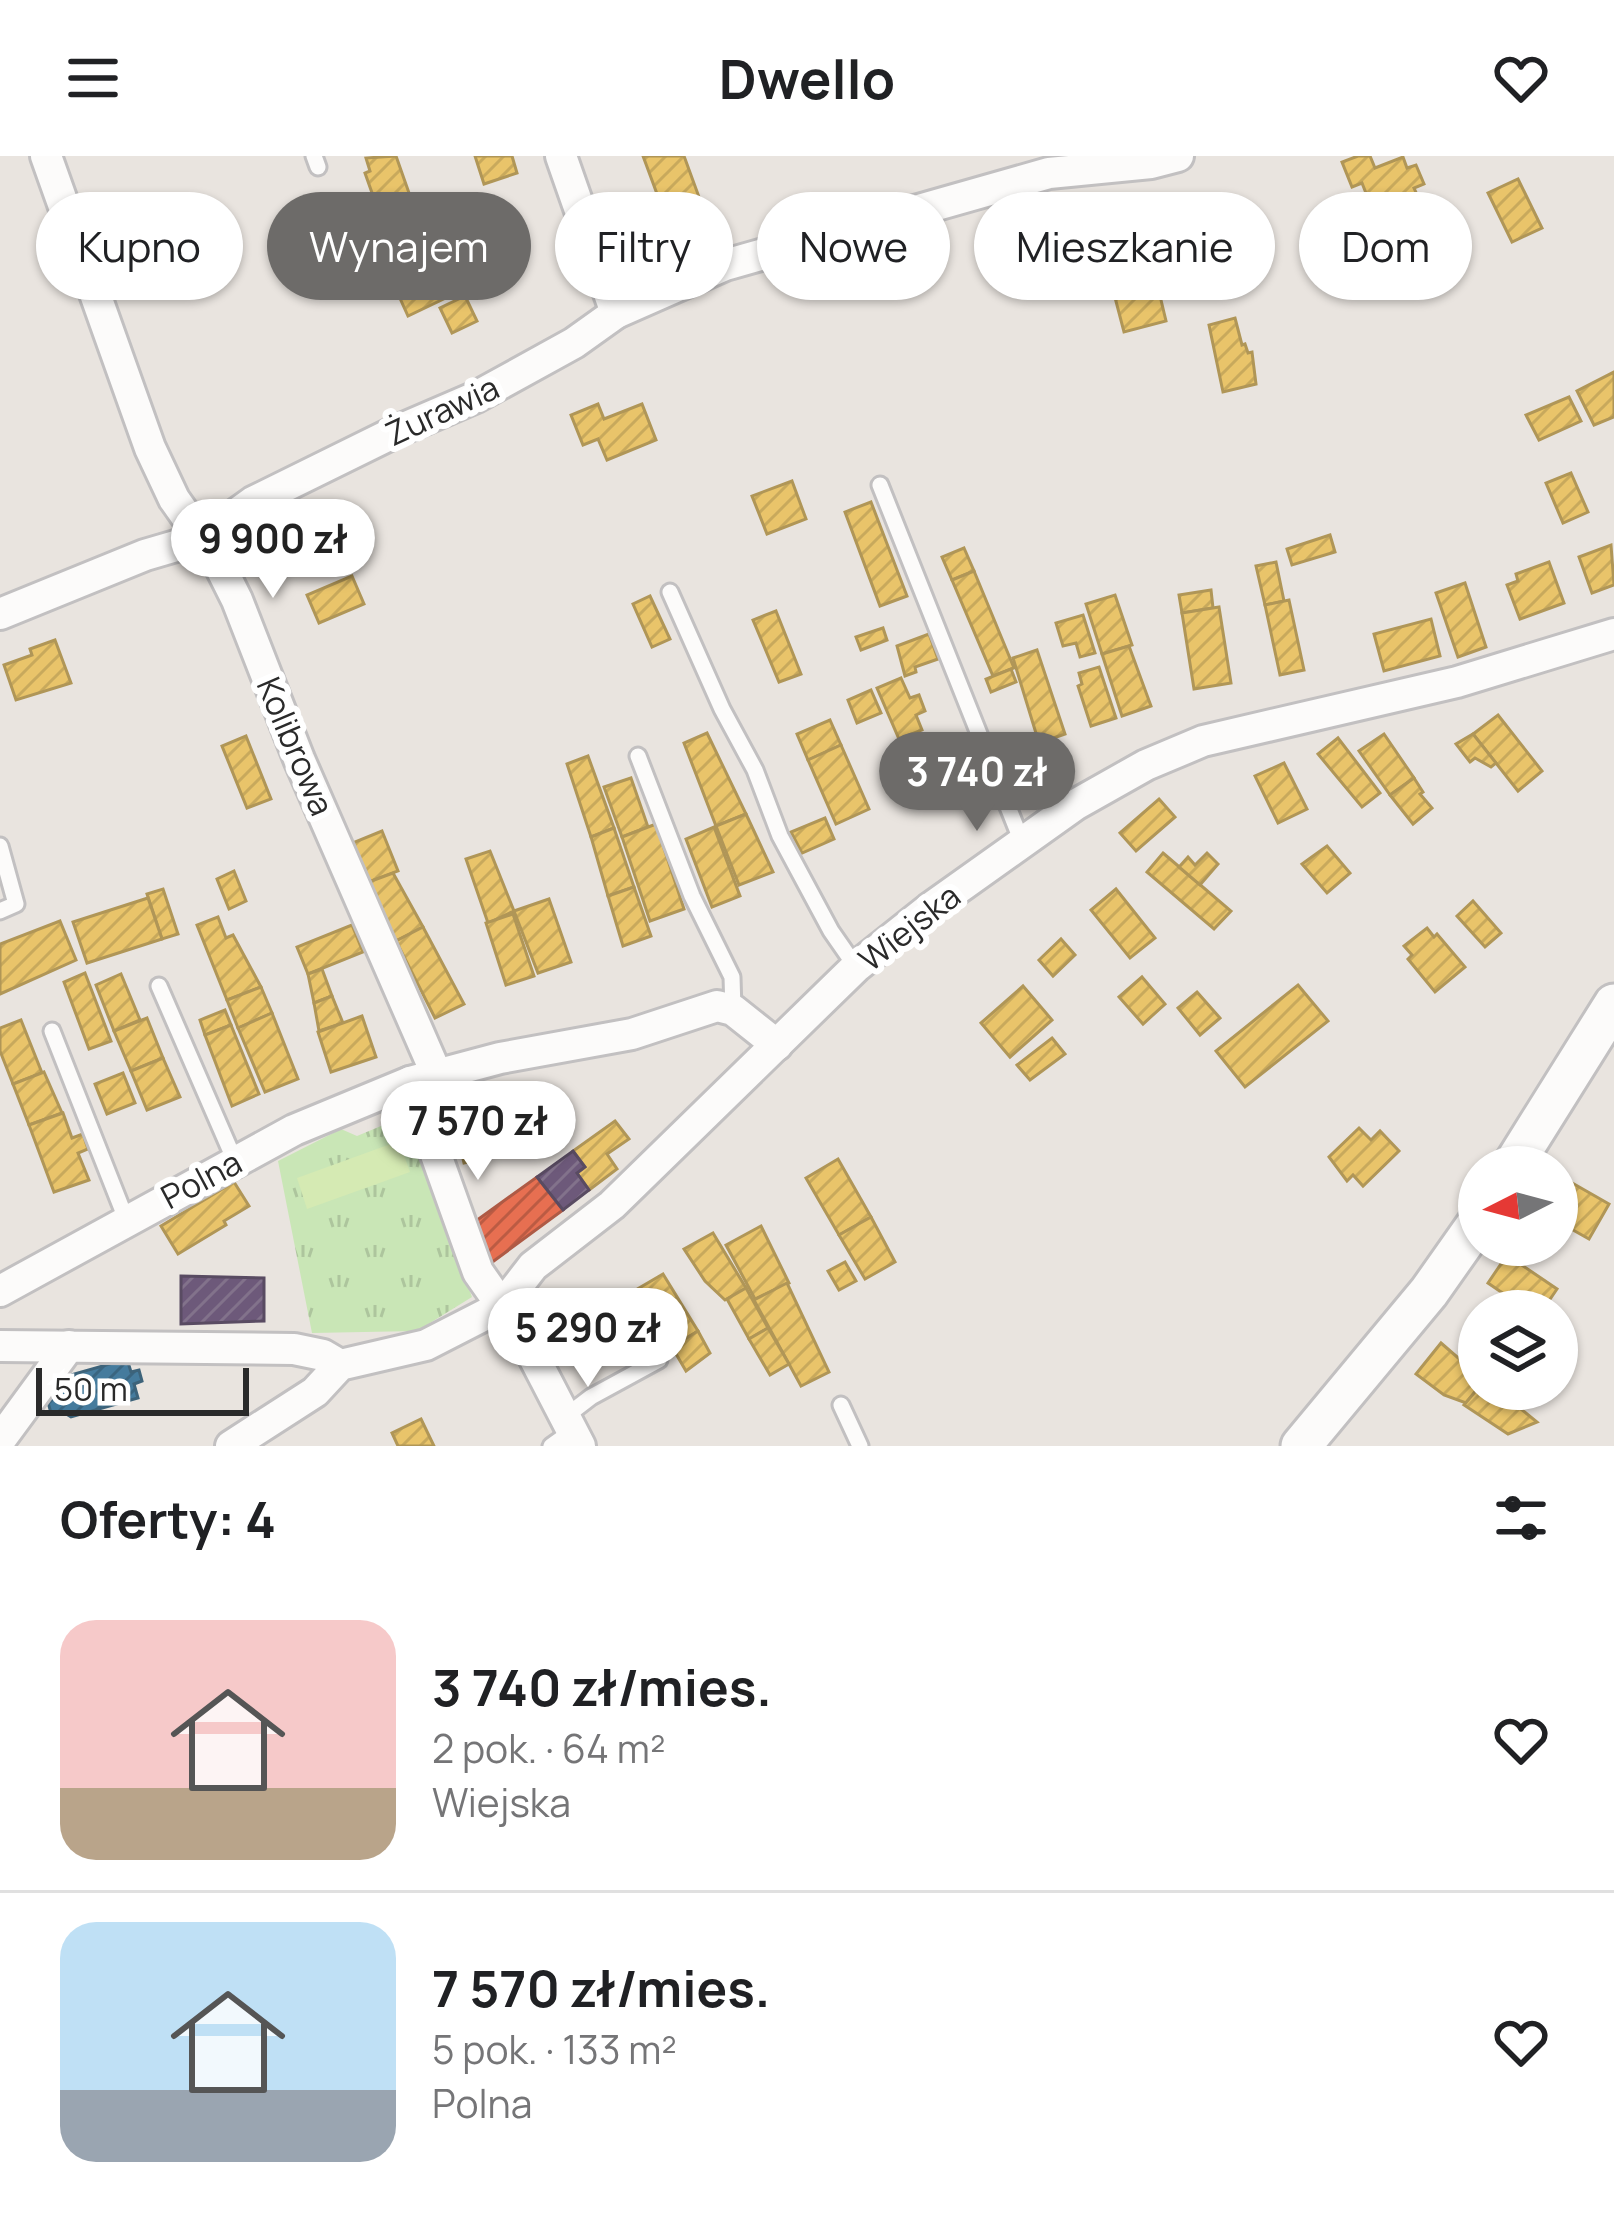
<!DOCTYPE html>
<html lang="pl">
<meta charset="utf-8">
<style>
:root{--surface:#fff;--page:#f2f2f2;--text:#202124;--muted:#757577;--line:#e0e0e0;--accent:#6d6b69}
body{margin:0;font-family:Manrope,sans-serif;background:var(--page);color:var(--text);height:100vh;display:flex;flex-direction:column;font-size:45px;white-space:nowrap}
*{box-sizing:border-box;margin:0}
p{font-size:39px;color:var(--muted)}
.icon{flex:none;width:66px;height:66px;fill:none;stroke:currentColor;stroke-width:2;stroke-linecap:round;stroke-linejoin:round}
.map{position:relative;height:1290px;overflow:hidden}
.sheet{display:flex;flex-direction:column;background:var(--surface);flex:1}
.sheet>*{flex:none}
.hud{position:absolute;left:36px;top:36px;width:1542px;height:108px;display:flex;gap:24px}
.needle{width:78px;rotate:264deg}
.controls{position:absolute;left:1458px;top:990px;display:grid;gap:24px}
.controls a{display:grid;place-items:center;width:120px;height:120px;border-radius:50%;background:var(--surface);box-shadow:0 3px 9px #0004;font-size:60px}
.scale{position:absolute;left:36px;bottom:30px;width:213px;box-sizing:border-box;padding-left:12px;border:6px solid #2a2a2a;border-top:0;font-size:33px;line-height:42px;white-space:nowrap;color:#2a2a2a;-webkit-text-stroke:9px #fff;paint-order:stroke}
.price{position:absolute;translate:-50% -102px;padding:0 27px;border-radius:42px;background:#fff;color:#222;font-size:39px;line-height:78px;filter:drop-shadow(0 3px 6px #0008)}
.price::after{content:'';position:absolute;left:50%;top:72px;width:36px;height:27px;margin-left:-18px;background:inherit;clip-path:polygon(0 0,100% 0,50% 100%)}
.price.current{background:var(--accent);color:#fff}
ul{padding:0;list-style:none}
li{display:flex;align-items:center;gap:36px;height:300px;padding:0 60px}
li+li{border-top:3px solid var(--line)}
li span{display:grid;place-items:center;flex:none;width:336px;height:240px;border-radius:36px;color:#555}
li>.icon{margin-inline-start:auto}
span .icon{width:144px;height:144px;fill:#fffc;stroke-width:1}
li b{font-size:51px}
h2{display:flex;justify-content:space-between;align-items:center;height:144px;padding:0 60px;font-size:51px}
.tag{padding:0 42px;border-radius:54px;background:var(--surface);box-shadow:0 3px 9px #0004;font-size:42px;line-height:108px}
.tag.current{background:var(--accent);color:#fff}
header{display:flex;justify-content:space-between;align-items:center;height:156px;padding:0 60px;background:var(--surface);font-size:54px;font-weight:700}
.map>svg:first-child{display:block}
.park{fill:url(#park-tufts)}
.pitch{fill:#d5eab3}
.homes{fill:url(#homes-hatch);stroke:#b09657;stroke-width:3}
.shops{fill:url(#shops-hatch);stroke:#ae5a45;stroke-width:3}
.offices{fill:url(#offices-hatch);stroke:#594b62;stroke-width:3}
.public{fill:url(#public-hatch);stroke:#3d637a;stroke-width:3}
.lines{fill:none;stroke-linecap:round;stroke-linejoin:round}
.service-casing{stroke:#c2c0c1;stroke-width:21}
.minor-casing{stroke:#c2c0c1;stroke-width:36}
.tertiary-casing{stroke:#c2c0c1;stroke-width:45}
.service{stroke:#fcfbfa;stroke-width:15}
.minor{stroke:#fcfbfa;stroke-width:30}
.tertiary{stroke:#fcfbfa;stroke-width:39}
.labels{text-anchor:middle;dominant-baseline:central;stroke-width:12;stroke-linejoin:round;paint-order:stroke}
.street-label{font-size:33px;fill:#2a2a2a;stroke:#fff}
</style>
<header><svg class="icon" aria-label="menu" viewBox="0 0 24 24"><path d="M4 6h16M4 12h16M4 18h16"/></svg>Dwello<svg class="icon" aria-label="heart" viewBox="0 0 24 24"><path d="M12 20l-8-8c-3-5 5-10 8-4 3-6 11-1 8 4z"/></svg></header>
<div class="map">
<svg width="1614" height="1290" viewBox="0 0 1614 1290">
<defs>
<pattern id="park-tufts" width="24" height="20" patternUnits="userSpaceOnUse" patternTransform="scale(3)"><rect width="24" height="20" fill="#c9e6b6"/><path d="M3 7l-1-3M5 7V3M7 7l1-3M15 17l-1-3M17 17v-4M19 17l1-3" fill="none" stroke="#adc59d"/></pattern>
<pattern id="homes-hatch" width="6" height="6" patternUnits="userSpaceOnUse" patternTransform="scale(3)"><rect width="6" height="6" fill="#e9c46a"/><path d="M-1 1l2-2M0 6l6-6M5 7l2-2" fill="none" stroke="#c8a95c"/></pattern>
<pattern id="shops-hatch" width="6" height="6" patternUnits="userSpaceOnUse" patternTransform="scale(3)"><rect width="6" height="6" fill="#e76f51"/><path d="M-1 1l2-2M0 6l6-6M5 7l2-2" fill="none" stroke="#bb5b43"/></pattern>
<pattern id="offices-hatch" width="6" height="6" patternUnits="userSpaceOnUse" patternTransform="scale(3)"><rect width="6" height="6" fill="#6d597a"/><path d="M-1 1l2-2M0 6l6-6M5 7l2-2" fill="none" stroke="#82728b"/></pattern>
<pattern id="public-hatch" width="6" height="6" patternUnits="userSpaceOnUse" patternTransform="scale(3)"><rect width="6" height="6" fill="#457b9d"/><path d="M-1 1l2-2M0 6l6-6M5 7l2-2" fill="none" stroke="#3a6580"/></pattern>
</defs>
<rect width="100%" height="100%" fill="#e9e4df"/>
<polygon class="park" points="405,960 472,1141 417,1175 312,1177 278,1005 341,973 357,980"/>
<polygon class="pitch" points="399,985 410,1016 307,1053 297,1022"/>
<g class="homes">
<polygon points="396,0 415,54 382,65 365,17 370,15 366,2"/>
<polygon points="475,0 512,0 517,17 484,28"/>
<polygon points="643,0 684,0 699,41 663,54"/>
<polygon points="1358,0 1370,0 1375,12 1403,1 1407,12 1416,9 1424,28 1414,32 1419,43 1375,60 1362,27 1352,31 1342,6"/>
<polygon points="1518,23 1542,72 1512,86 1488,37"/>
<polygon points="1112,72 1119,99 1091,106 1083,80"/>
<polygon points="491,83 506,113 408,160 394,129 411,121 405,108 433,95 439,107"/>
<polygon points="1155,119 1166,165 1124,176 1112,130"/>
<polygon points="465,140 477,165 452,177 440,152"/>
<polygon points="1235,162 1242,189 1245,188 1248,197 1252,196 1256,228 1223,236 1209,169"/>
<polygon points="1614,216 1614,261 1594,269 1577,235"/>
<polygon points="1569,241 1581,265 1539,284 1526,259"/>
<polygon points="598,248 604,263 642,248 656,284 607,304 598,283 583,289 571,259"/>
<polygon points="1571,317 1588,356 1563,367 1546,327"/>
<polygon points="792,325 806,363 767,378 752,340"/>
<polygon points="871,346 907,440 880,450 845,356"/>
<polygon points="1330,379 1335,396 1292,409 1287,393"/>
<polygon points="1611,389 1614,429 1592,437 1579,401"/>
<polygon points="964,392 974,415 952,424 942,401"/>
<polygon points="1276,406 1284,445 1265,449 1256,410"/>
<polygon points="1549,406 1564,447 1520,463 1507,429 1518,425 1516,418"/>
<polygon points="974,415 1014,512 993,520 952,424"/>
<polygon points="352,420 364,448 319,467 307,439"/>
<polygon points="1465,427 1486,491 1458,501 1436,437"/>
<polygon points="1211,434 1213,452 1182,457 1179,439"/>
<polygon points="1115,439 1132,489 1102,498 1086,448"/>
<polygon points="650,440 670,483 652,491 633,448"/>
<polygon points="1289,444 1304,514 1280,519 1265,449"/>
<polygon points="1219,451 1231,527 1194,533 1182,457"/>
<polygon points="776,455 801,518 779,526 753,464"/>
<polygon points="1083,459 1095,497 1080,501 1076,487 1063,490 1056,467"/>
<polygon points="1431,463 1440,500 1384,515 1374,478"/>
<polygon points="883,472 887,484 861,494 856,481"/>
<polygon points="929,478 938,503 915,511 916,516 905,520 897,490"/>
<polygon points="55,484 71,527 16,544 4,509 32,499 30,493"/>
<polygon points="1129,490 1151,550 1122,560 1102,498"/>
<polygon points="1037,494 1065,578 1039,587 1013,502"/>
<polygon points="1099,511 1116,562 1091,570 1078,530 1082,528 1079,517"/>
<polygon points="1011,513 1016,526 991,536 986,523"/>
<polygon points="901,522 910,542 919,539 925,555 916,559 922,574 899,583 877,532"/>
<polygon points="871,534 881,557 857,567 848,544"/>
<polygon points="1498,559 1542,615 1518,635 1473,578"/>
<polygon points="830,564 841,589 808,604 797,578"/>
<polygon points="707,577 746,658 716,670 684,587"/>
<polygon points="1384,578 1414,622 1390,639 1359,595"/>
<polygon points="1473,578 1496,607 1491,611 1475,602 1470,606 1456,588"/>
<polygon points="246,580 271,643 247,652 222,590"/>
<polygon points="1338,582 1380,637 1362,651 1318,598"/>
<polygon points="841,589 869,653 836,668 808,604"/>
<polygon points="588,600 614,672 591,681 567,608"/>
<polygon points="1284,607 1307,653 1278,667 1255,620"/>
<polygon points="631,622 648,671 622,681 604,631"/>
<polygon points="1414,622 1423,636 1420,638 1432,652 1413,668 1390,639"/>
<polygon points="1159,643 1175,661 1136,695 1120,677"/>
<polygon points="746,658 773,716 739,729 716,670"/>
<polygon points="825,662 834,683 802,697 791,676"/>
<polygon points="656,668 684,753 650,765 622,681"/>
<polygon points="714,671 740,740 712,751 686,683"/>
<polygon points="614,672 634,731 608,740 591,681"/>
<polygon points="382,675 398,715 366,727 350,688"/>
<polygon points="1327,690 1350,717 1327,737 1302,708"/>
<polygon points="490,695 514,755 488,767 466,703"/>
<polygon points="1163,697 1231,755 1214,773 1147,716"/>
<polygon points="1207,697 1218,708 1200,729 1179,711 1188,701 1195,709"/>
<polygon points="234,715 246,745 229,753 217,723"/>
<polygon points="393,717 423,771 396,785 366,727"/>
<polygon points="634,731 651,780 623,790 608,740"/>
<polygon points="163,733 178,778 162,783 147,738"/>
<polygon points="1116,733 1155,782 1130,802 1091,754"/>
<polygon points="148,742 162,783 87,807 73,766"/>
<polygon points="549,743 571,806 538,817 514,755"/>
<polygon points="1473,745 1501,777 1485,791 1457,760"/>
<polygon points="513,758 534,820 506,829 486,767"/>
<polygon points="218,761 226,782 233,779 261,831 227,844 197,769"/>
<polygon points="60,765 76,804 0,838 0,788"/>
<polygon points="352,769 363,796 308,818 297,791"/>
<polygon points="423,771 464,848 435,862 396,785"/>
<polygon points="1427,772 1434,781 1437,778 1465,811 1435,836 1408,803 1412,799 1404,790"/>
<polygon points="1061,783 1075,799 1053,820 1039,804"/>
<polygon points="322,813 332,840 314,847 308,818"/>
<polygon points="85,817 111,885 89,893 64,826"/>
<polygon points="121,818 140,864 114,875 96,829"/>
<polygon points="1142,821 1165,848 1143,868 1119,841"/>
<polygon points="1298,829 1328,865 1245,931 1216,895"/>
<polygon points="1023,830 1052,864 1010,901 981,867"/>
<polygon points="261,831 272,857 238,872 227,844"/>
<polygon points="1197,836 1220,862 1200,879 1178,852"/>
<polygon points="332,840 343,867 319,875 314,847"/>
<polygon points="225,854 231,869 205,879 200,864"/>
<polygon points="272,857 298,923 265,936 238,872"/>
<polygon points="362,860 376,901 331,916 318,876"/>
<polygon points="147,862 163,902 131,915 114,875"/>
<polygon points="21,864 42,917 13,928 0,895 0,872"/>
<polygon points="231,869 259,938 232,950 205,879"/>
<polygon points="1052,882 1065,898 1030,924 1017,909"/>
<polygon points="163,902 180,941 147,954 131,915"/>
<polygon points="44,916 62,957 29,969 13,928"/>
<polygon points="123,917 135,947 107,958 95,928"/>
<polygon points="484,956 486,966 501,962 509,997 464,1007 456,972 471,969 469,959"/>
<polygon points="63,957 72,982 83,978 88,993 78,997 89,1024 54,1036 29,969"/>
<polygon points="615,965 629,983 607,998 617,1013 589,1034 577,1017 585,1011 573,995"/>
<polygon points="1359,972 1371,984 1380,975 1399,995 1363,1030 1353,1019 1347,1025 1329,1001"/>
<polygon points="838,1003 871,1061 839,1079 806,1022"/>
<polygon points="1560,1020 1609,1048 1589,1083 1557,1065"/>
<polygon points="234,1026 249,1050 224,1065 226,1069 178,1098 161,1070"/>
<polygon points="871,1061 895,1106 865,1123 839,1079"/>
<polygon points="761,1070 789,1127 755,1143 726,1089"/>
<polygon points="713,1077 746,1132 725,1144 705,1125 684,1093"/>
<polygon points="1507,1099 1557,1133 1542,1155 1529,1155 1488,1127"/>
<polygon points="845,1106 856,1125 839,1134 828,1115"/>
<polygon points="663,1118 698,1175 672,1191 634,1135"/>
<polygon points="787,1127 829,1216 801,1230 754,1144"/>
<polygon points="746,1132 768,1172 749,1183 727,1143"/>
<polygon points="768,1172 789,1208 770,1219 749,1183"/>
<polygon points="698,1175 710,1197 686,1215 672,1191"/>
<polygon points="1441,1187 1479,1220 1479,1231 1466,1247 1444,1239 1416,1218"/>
<polygon points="1479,1231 1496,1233 1537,1266 1508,1278 1464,1249"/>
<polygon points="421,1263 434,1290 398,1290 392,1277"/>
</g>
<polygon class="shops" points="537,1021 563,1054 491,1107 469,1070"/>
<g class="offices">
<polygon points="573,995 585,1011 577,1017 589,1034 563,1054 537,1021"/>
<polygon points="181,1120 264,1122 264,1165 181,1168"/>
</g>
<polygon class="public" points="127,1203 131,1216 139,1214 142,1225 134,1228 138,1242 71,1261 63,1256 51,1257 45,1236 60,1222"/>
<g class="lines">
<defs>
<g id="service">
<polyline points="314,0 318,11"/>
<polyline points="880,329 1022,686"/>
<polyline points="670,436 722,553 755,614 780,680 831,775 856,811"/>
<polyline points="638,600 692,740 732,821 733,854"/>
<polyline points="0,690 16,748 0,755"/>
<polyline points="159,830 235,1005"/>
<polyline points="52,875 126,1063"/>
<polyline points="841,1249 860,1290"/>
<polyline points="565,1261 591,1241 659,1204"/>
<polyline points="551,1290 572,1275"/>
</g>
<g id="minor">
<polyline points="46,0 150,292 174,343 217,404 237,444 299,603 436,917"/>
<polyline points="561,0 616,157"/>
<polyline points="0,458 145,399 203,382 253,346 397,275 476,241 574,187 616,157 725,109 1049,17 1151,7 1178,0"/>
<polyline points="410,926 478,1116 523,1180 580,1290"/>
<polyline points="0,1135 294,974 410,926 500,902 632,878 717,850 733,854 777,889"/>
<polyline points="0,1190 294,1193 323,1199 340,1209"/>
<polyline points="0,1284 69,1190"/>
<polyline points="231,1290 315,1236 340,1209 426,1189 502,1150 533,1110 612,1049 856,811 929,753 1075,649 1146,609 1203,585 1457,526 1614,478"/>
</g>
<g id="tertiary">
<polyline points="1512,1011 1614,848"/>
<polyline points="1301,1290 1429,1136 1479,1065"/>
</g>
</defs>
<use href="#service" class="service-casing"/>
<use href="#minor" class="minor-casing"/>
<use href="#tertiary" class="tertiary-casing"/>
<use href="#service" class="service"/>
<use href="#minor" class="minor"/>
<use href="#tertiary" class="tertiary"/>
</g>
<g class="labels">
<g class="street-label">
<text transform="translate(442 254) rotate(-25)">Żurawia</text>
<text transform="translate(296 590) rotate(67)">Kolibrowa</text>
<text transform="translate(909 771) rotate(-38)">Wiejska</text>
<text transform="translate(201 1023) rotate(-28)">Polna</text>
</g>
</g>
</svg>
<div class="controls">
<a><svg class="needle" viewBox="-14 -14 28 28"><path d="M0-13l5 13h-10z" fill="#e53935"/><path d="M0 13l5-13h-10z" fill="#757577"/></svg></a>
<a><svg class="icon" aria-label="layers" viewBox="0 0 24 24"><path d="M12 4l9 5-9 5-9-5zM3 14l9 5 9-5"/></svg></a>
</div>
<div class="scale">50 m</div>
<b class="price" style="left:273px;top:445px">9 900 zł</b>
<b class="price current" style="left:977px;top:678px">3 740 zł</b>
<b class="price" style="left:478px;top:1027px">7 570 zł</b>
<b class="price" style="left:588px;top:1234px">5 290 zł</b>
<div class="hud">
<a class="tag">Kupno</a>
<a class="tag current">Wynajem</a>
<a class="tag">Filtry</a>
<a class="tag">Nowe</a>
<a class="tag">Mieszkanie</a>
<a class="tag">Dom</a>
</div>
</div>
<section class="sheet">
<h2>Oferty: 4<svg class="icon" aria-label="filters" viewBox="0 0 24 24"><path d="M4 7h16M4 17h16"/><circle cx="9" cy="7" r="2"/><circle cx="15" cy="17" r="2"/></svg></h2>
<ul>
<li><span style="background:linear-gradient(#f6c9c9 70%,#b9a48a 0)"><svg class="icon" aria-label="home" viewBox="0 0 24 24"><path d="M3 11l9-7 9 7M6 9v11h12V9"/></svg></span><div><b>3 740 zł/mies.</b><p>2 pok. · 64 m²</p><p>Wiejska</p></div><svg class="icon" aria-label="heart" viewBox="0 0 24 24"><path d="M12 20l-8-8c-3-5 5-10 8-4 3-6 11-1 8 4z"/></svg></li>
<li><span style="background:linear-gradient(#bfe0f5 70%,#9aa5b1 0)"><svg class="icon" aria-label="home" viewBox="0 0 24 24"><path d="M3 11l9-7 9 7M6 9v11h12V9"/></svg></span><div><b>7 570 zł/mies.</b><p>5 pok. · 133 m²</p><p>Polna</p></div><svg class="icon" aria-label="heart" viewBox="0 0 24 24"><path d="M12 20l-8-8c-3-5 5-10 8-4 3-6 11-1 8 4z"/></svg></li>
</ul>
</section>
